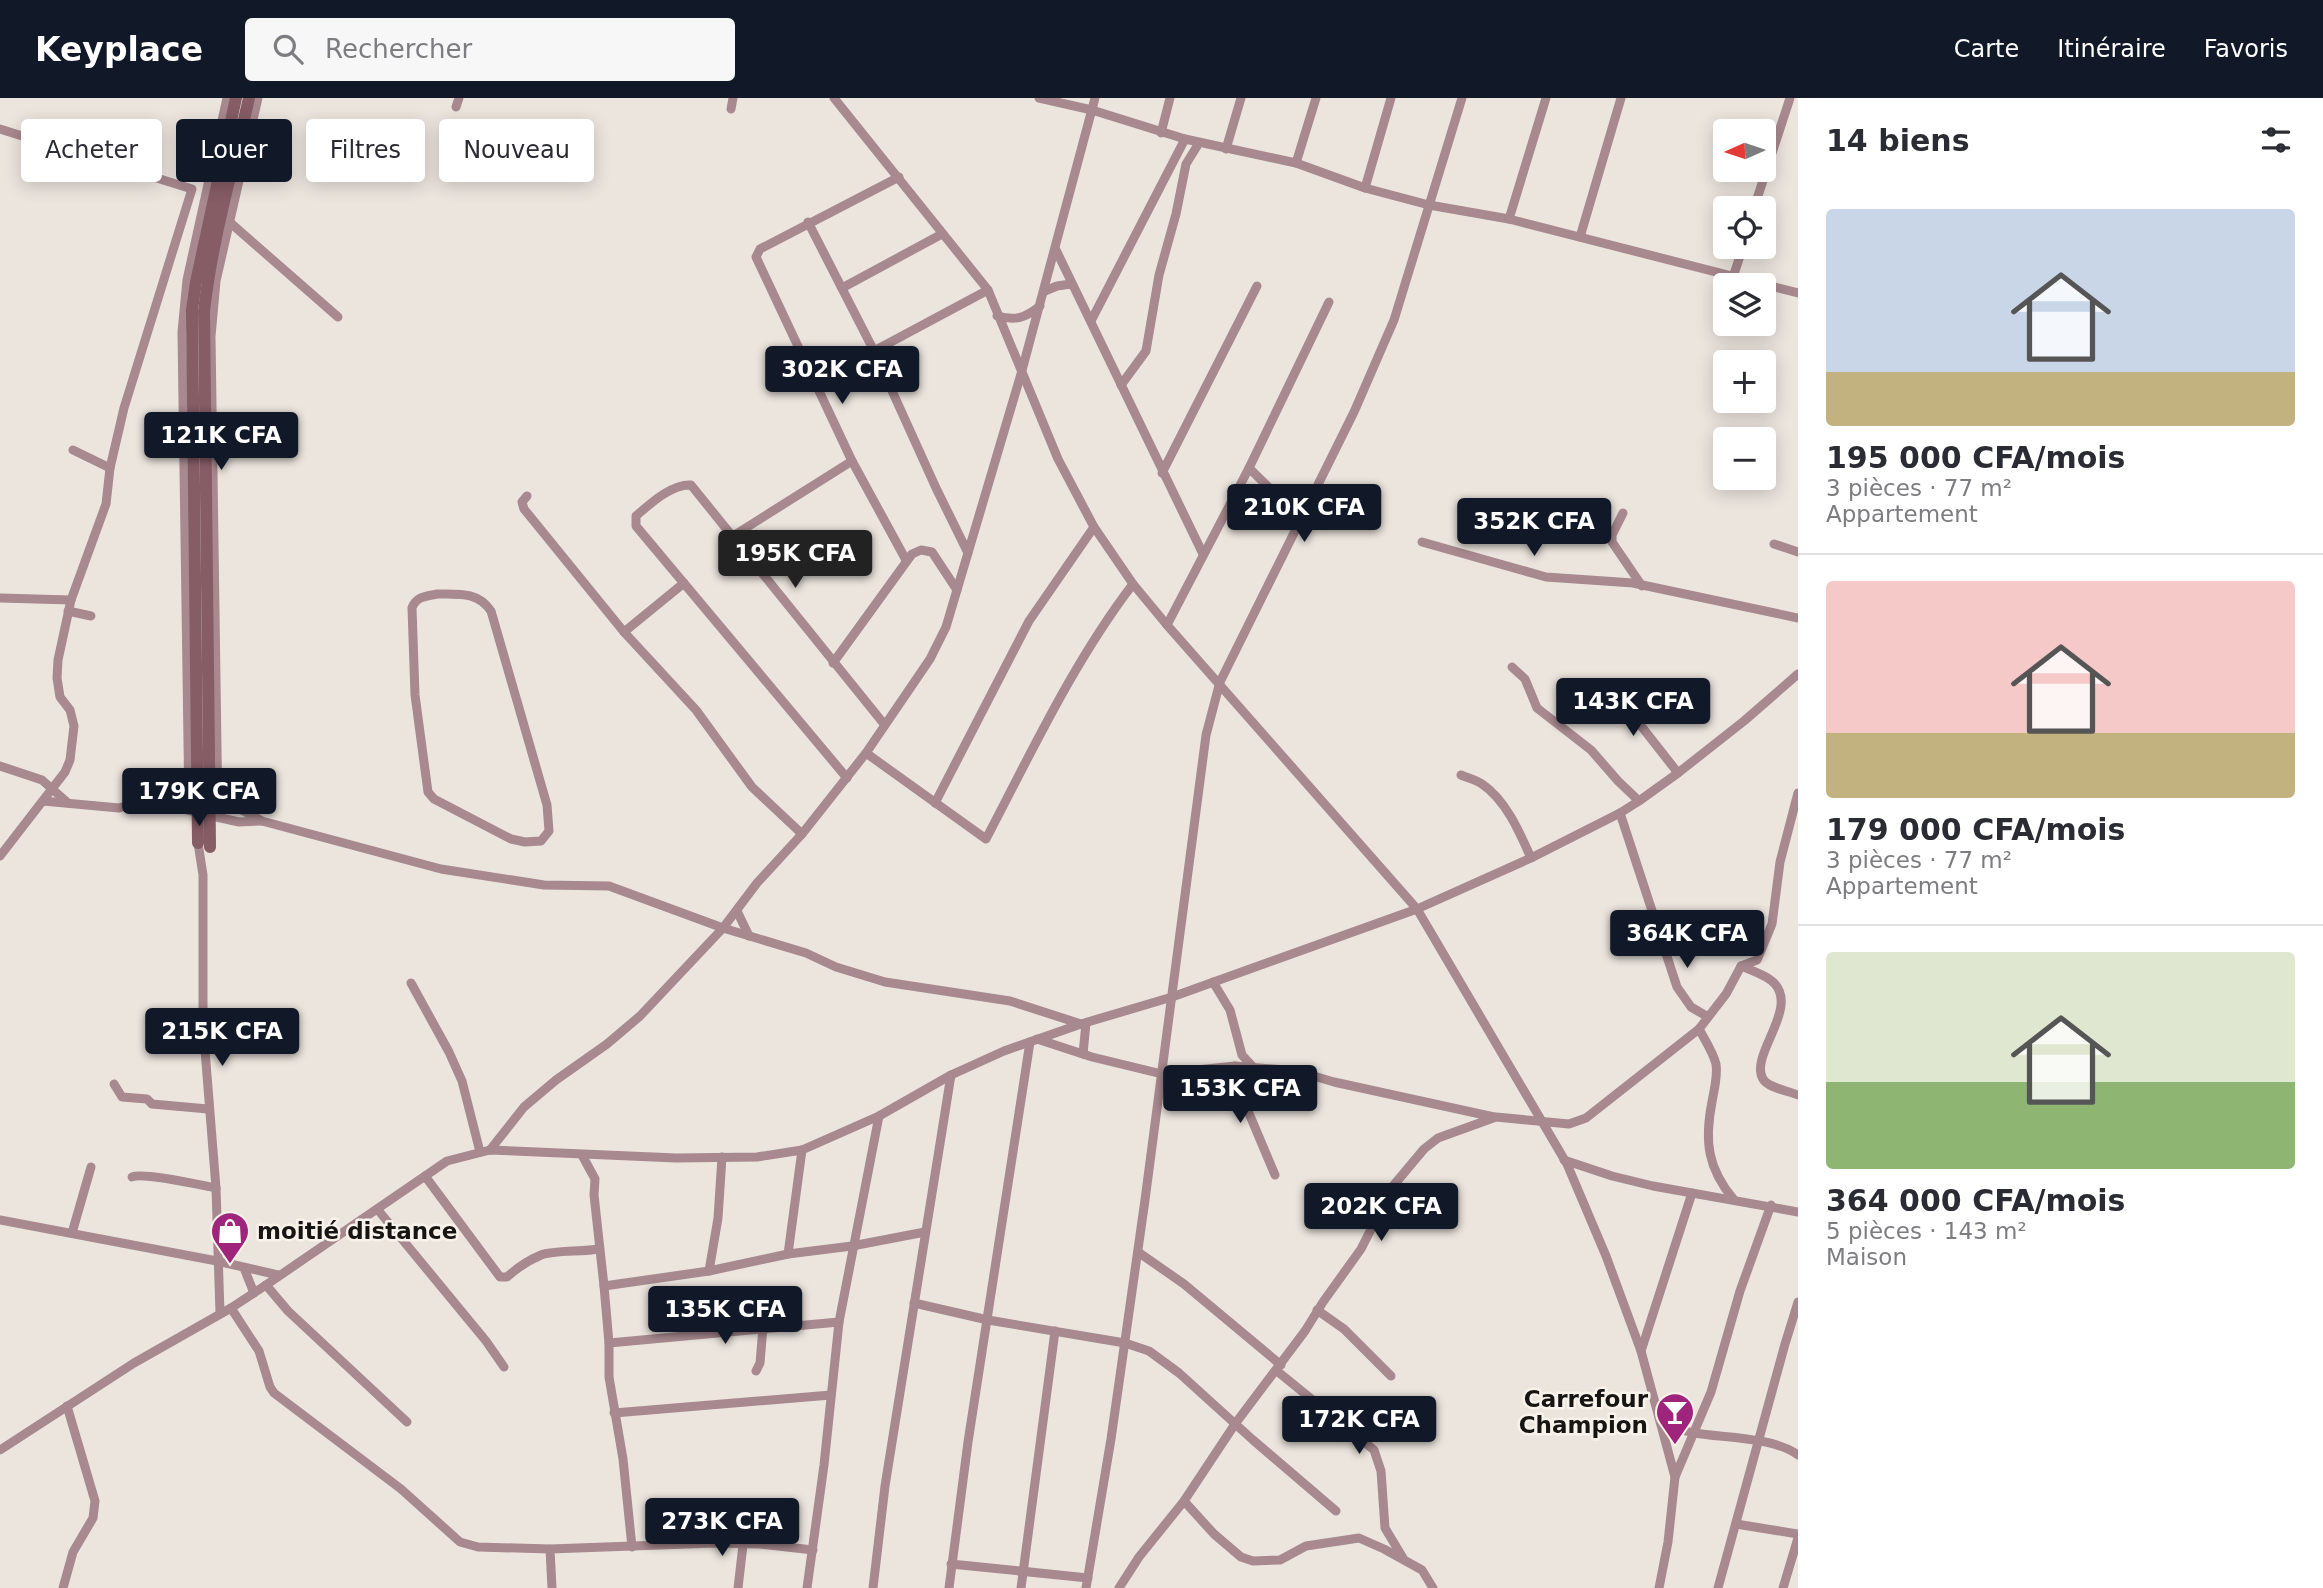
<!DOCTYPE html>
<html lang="fr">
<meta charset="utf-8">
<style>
:root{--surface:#fff;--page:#f7f7f7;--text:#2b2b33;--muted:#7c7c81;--line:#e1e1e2;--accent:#111827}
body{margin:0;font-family:"DejaVu Sans",sans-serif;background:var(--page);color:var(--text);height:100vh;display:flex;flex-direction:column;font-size:26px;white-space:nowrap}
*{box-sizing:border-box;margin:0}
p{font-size:23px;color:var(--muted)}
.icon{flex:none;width:38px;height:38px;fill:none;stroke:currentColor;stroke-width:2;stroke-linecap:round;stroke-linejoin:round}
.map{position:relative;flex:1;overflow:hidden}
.details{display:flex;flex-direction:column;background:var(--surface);width:525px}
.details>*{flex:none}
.banner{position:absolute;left:21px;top:21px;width:665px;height:63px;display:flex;gap:14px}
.needle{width:46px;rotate:267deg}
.tools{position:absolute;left:1713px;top:21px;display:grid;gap:14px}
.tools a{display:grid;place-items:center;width:63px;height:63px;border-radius:7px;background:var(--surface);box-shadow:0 4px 18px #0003;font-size:35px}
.price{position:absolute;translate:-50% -60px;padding:0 16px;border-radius:7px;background:var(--accent);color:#fff;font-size:23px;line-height:46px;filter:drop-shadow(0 2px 4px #0008)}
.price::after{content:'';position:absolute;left:50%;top:42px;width:21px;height:16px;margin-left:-10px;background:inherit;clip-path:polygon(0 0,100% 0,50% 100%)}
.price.active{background:#222;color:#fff}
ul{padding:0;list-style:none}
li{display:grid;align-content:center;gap:14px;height:371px;padding:0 28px}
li+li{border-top:2px solid var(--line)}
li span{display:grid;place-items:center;height:217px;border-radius:7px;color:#555}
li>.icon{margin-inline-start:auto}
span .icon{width:126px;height:126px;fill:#fffc;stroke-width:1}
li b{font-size:30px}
h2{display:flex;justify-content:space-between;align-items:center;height:84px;padding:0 28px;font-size:30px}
.tag{padding:0 24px;border-radius:7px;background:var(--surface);box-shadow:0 4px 18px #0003;font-size:24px;line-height:63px}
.tag.active{background:var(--accent);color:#fff}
header{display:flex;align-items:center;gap:42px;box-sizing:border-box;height:98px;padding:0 35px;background:var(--accent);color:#fff}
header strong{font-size:33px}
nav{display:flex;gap:38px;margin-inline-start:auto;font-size:24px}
.search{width:490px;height:63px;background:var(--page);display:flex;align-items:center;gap:18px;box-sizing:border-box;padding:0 24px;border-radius:7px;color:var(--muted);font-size:26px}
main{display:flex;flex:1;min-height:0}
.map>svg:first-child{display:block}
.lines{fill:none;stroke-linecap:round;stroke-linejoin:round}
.street{stroke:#a7898f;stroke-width:9}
.secondary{stroke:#865c65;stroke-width:12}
.labels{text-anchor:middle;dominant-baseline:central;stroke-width:5;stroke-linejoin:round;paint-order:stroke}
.poi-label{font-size:23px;font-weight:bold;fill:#171513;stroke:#f9f2eb;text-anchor:start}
</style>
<header>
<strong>Keyplace</strong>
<div class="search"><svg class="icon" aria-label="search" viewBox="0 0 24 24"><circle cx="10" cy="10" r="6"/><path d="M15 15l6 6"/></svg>Rechercher</div>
<nav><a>Carte</a><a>Itinéraire</a><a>Favoris</a></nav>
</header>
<main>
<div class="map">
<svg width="1798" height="1490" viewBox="0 0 1798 1490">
<rect width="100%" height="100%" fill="#ece5de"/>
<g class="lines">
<g class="street">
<polyline points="834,0 988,192 1058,361 1094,429 1133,486 1167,527 1417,811 1567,1066 1606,1158 1641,1253 1675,1379 1668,1444 1659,1490"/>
<polyline points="1039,0 1092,12 1185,41 1296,65 1365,90 1429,107 1509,121 1798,195"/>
<polyline points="456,9 459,0"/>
<polyline points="731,11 733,0"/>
<polyline points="0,31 192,91 124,310 110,370 73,352"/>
<polyline points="1161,35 1170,0"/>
<polyline points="1226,51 1241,0"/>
<polyline points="1296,65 1316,0"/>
<polyline points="899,79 760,151 756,159 852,363 906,462"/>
<polyline points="1365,90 1391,0"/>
<polyline points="1754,110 1790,0"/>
<polyline points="226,121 338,219"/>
<polyline points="1509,121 1546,0"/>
<polyline points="808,124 874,253 936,390 968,455"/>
<polyline points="1580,139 1621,0"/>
<polyline points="1056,152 1203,456"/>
<polyline points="1733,179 1743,149"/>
<polyline points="842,190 942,136"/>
<polyline points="1045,193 1057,188 1071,186"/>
<path d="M997,218C1016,223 1025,220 1040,208"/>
<polyline points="1091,223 1185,41"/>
<polyline points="874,253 988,192"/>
<polyline points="1121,287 1146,253 1159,177 1176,116 1186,66 1199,45"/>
<polyline points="1249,370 1300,420"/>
<polyline points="1162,375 1257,188"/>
<polyline points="527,398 522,404 524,411 624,534 696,612 752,689 802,736"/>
<polyline points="1623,415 1612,437 1612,444 1642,488"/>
<polyline points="733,438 852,363"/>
<polyline points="1422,444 1546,479 1633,485 1798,520"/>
<polyline points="1774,446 1798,454"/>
<path d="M438,496C460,496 478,494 491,513L547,707L549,733L541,743L525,744L511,741L434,701L428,694L415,597L412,510C416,498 427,498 438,496Z"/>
<polyline points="0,500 71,502"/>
<polyline points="68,513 91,518"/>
<polyline points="1167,527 1249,370 1329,204"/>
<polyline points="624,534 684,485"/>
<polyline points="833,565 912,456 921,452 932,454 957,492"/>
<polyline points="1512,569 1525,581 1537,610 1591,652 1618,683 1639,703"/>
<polyline points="1609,587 1678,675"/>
<path d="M866,655L986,741C1031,655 1074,563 1133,486"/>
<polyline points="0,668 42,682 68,705"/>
<path d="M1461,677C1468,680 1476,682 1482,686C1506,702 1520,735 1531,760"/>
<path d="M847,680L636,428V418C650,406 671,386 691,387L884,626"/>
<polyline points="155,699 166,707 192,713"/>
<polyline points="43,703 119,710 155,699 168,692 240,711 262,723 441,771 544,787 609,788 723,830 806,855 836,869 885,884 1010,903 1081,926"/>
<polyline points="935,705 1029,523 1094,429"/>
<polyline points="189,712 182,234 187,182 227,0"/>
<polyline points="1620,715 1677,889 1691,909 1708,919"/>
<polyline points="212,718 239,724 261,723"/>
<polyline points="218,719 211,238 216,183 258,0"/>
<polyline points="198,745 203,777 203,927 216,1090 220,1215"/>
<polyline points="0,758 65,674 70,662 74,628 70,612 60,599 57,580 58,562 71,502 106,406 110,370"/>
<polyline points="737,813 749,838"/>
<path d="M1741,868C1752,873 1767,877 1775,886C1798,912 1749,958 1763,981C1768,990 1789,993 1798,997"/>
<polyline points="1213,884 1230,912 1242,957 1253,969"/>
<polyline points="411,885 449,954 462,983 480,1054"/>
<path d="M1699,931C1705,942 1713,954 1716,966C1718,978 1714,992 1712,1004C1704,1044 1708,1071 1734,1102"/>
<polyline points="1037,941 1092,959 1162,976"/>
<polyline points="1083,956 1086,925"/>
<polyline points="1235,968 1240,994 1275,1077"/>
<polyline points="1161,983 1187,973 1235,968 1297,973 1334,984 1494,1019"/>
<polyline points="114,986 122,999 147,1001 152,1006 208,1011"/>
<polyline points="490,1052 524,1009 556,982 607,946 640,918 723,830 757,785 802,736 866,655 930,561 946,529 1021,276 1095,0"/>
<polyline points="582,1057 595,1081 594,1097 604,1188 609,1245 609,1279 623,1361 632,1449"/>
<polyline points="1564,1062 1612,1078 1653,1088 1798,1114"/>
<path d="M425,1078L500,1179H507C517,1170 529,1162 541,1157C553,1152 583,1154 599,1151"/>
<path d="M132,1079C143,1074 200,1087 216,1090"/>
<polyline points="378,1112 486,1243 504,1269"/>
<polyline points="0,1122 217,1163 278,1177"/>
<polyline points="72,1135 91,1069"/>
<polyline points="1138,1154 1184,1186 1281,1267"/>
<polyline points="788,1156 802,1052"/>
<polyline points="244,1170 254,1195"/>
<polyline points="709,1173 718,1120 722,1059"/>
<polyline points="266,1187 288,1213 407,1324"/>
<polyline points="604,1188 709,1173 788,1156 852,1148 925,1134"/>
<polyline points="914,1205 988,1222 1125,1245 1149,1253 1179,1275 1253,1342 1336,1413"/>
<polyline points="231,1210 259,1253 270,1289 274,1295 401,1391 460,1444 478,1449 550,1451"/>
<polyline points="1317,1212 1344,1231 1391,1278"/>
<polyline points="609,1245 839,1224"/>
<polyline points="1641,1253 1692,1095"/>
<polyline points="756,1273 760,1265 763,1229"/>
<polyline points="1277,1273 1374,1352 1381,1373 1385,1430 1403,1460"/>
<polyline points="614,1315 831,1297"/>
<path d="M1662,1327C1673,1330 1684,1333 1695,1335C1724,1340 1774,1339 1798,1357"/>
<polyline points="0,1352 134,1265 231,1210 266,1187 447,1063 490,1052 676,1060 757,1059 802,1052 879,1018 951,977 1004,953 1081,926 1172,899 1417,811 1531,760 1620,715 1639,703 1678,675 1744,623 1798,576"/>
<polyline points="1675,1379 1711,1294 1740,1193 1771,1107"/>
<polyline points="1184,1403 1214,1436 1241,1459 1253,1463 1280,1462 1306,1448 1359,1440 1384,1451 1422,1472 1433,1490"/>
<polyline points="1736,1426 1798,1436"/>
<polyline points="951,1466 1088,1480"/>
<polyline points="63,1490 73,1454 93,1420 95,1403 67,1308"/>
<polyline points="552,1490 550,1451 715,1445 760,1446 813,1452"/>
<polyline points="738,1490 743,1447"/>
<polyline points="807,1490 824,1367 839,1224 879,1018"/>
<polyline points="873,1490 885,1388 951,977"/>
<polyline points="949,1490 968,1344 1030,944"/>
<polyline points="1021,1490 1055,1233"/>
<polyline points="1086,1490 1111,1341 1145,1102 1206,637 1220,584 1354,314 1394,222 1462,0"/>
<polyline points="1119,1490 1139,1459 1184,1403 1235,1326 1305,1233 1323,1204 1361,1151 1393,1088 1424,1051 1438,1040 1496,1019 1569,1026 1586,1020 1699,931 1726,896 1741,868 1757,862 1772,826 1780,764 1798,695"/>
<polyline points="1718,1490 1785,1246 1798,1204"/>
<polyline points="1783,1490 1798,1440"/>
</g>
<g class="secondary">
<polyline points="198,745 192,212 196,184 236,0"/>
<path d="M210,749L204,213C212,141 233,70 249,0"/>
</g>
</g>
<defs>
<symbol id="shop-pin" viewBox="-11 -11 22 30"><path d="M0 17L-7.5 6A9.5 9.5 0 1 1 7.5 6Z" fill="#9f247b" stroke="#f9f2eb"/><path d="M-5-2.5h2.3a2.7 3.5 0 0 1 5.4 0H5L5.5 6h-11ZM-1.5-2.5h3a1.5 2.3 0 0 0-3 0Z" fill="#fff"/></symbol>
<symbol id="bar-pin" viewBox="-11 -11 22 30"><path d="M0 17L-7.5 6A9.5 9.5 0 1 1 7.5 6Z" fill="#9f247b" stroke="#f9f2eb"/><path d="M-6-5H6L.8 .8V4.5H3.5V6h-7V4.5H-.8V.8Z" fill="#fff"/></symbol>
</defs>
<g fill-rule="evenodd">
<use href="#shop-pin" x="208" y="1111" width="44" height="60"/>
<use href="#bar-pin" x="1653" y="1292" width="44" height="60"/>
</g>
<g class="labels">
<g class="poi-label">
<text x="257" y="1133">moitié distance</text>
<text x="1648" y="1301" text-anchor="end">Carrefour<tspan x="1648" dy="26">Champion</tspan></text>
</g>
</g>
</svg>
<div class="tools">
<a><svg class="needle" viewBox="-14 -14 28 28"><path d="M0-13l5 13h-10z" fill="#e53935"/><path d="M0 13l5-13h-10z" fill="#7c7c81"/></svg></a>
<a><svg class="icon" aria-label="locate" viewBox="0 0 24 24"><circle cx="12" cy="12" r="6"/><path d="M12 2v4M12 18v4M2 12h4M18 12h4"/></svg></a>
<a><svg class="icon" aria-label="layers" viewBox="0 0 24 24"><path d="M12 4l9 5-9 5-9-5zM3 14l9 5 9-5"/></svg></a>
<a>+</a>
<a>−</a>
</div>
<b class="price" style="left:842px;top:308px">302K CFA</b>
<b class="price" style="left:221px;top:374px">121K CFA</b>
<b class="price" style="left:1304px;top:446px">210K CFA</b>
<b class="price" style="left:1534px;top:460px">352K CFA</b>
<b class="price active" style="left:795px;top:492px">195K CFA</b>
<b class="price" style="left:1633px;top:640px">143K CFA</b>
<b class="price" style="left:199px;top:730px">179K CFA</b>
<b class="price" style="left:1687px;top:872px">364K CFA</b>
<b class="price" style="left:222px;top:970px">215K CFA</b>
<b class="price" style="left:1240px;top:1027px">153K CFA</b>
<b class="price" style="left:1381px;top:1145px">202K CFA</b>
<b class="price" style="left:725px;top:1248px">135K CFA</b>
<b class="price" style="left:1359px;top:1358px">172K CFA</b>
<b class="price" style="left:722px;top:1460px">273K CFA</b>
<div class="banner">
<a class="tag">Acheter</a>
<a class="tag active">Louer</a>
<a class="tag">Filtres</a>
<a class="tag">Nouveau</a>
</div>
</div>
<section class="details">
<h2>14 biens<svg class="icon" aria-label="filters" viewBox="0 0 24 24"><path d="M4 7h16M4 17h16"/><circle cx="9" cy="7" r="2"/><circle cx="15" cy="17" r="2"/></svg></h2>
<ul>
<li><span style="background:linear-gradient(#c9d6e8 75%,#c2b280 0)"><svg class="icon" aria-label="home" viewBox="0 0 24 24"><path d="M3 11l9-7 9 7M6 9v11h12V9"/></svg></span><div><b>195 000 CFA/mois</b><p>3 pièces · 77 m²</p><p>Appartement</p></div></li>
<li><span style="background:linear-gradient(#f6c9c9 70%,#c2b280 0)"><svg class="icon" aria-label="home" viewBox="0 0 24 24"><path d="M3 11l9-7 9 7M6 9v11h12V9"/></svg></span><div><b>179 000 CFA/mois</b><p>3 pièces · 77 m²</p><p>Appartement</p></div></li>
<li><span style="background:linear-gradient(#dfe7d0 60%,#8fb573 0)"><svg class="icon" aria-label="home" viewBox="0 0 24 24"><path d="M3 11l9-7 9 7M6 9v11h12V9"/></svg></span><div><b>364 000 CFA/mois</b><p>5 pièces · 143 m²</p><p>Maison</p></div></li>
</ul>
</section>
</main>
